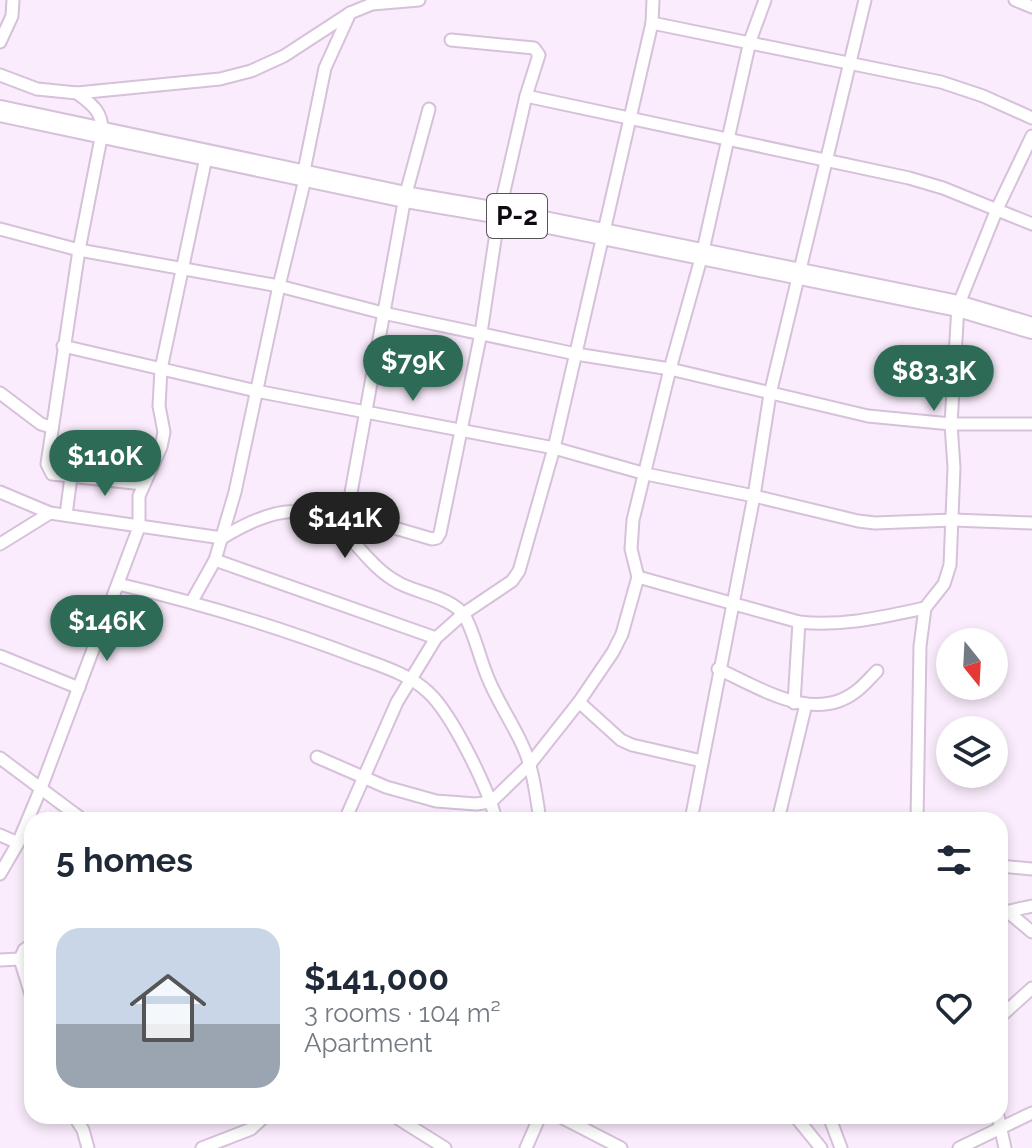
<!DOCTYPE html>
<meta charset="utf-8">
<style>
:root{--surface:#fff;--page:#f6f6f7;--text:#1f2937;--muted:#747a83;--accent:#2e6b57}
body{margin:0;font-family:Raleway,sans-serif;background:var(--page);color:var(--text);height:100vh;display:flex;flex-direction:column;font-size:30px;white-space:nowrap}
*{box-sizing:border-box;margin:0}
p{font-size:26px;color:var(--muted)}
.icon{flex:none;width:44px;height:44px;fill:none;stroke:currentColor;stroke-width:2;stroke-linecap:round;stroke-linejoin:round}
.map{position:relative;flex:1;overflow:hidden}
.details{position:absolute;left:24px;top:812px;width:984px;height:312px;display:flex;flex-direction:column;background:var(--surface);border-radius:24px;box-shadow:0 4px 12px #0003}
.details>*{flex:none}
.needle{width:52px;rotate:162deg}
.controls{position:absolute;left:936px;top:628px;display:grid;gap:16px}
.controls a{display:grid;place-items:center;width:72px;height:72px;border-radius:50%;background:var(--surface);box-shadow:0 4px 12px #0003;font-size:40px}
.price{position:absolute;translate:-50% -68px;padding:0 18px;border-radius:28px;background:var(--accent);color:#fff;font-size:26px;line-height:52px;filter:drop-shadow(0 2px 4px #0008)}
.price::after{content:'';position:absolute;left:50%;top:48px;width:24px;height:18px;margin-left:-12px;background:inherit;clip-path:polygon(0 0,100% 0,50% 100%)}
.price.on{background:#222;color:#fff}
ul{padding:0;list-style:none}
li{display:flex;align-items:center;gap:24px;height:200px;padding:0 32px}
li span{display:grid;place-items:center;flex:none;width:224px;height:160px;border-radius:24px;color:#555}
li>.icon{margin-inline-start:auto}
span .icon{width:96px;height:96px;fill:#fffc;stroke-width:1}
li b{font-size:34px}
h2{display:flex;justify-content:space-between;align-items:center;height:96px;padding:0 32px;font-size:34px}
.map>svg:first-child{display:block}
.lines{fill:none;stroke-linecap:round;stroke-linejoin:round}
.street-casing{stroke:#d6c0da;stroke-width:15}
.highway-casing{stroke:#d6c0da;stroke-width:24}
.street{stroke:#fff;stroke-width:11}
.highway{stroke:#fff;stroke-width:20}
.labels{text-anchor:middle;dominant-baseline:central;stroke-width:6;stroke-linejoin:round;paint-order:stroke}
.shield{fill:#fff;stroke:#585358;stroke-width:2}
.shield-label{font-size:26px;font-weight:bold;fill:#100911}
</style>
<div class="map">
<svg width="1032" height="1148" viewBox="0 0 1032 1148">
<rect width="100%" height="100%" fill="#faecfc"/>
<g class="lines">
<defs>
<g id="street">
<polyline points="1015,0 1032,7"/>
<polyline points="652,23 941,82 983,96 1032,118"/>
<polyline points="0,42 12,16 13,0"/>
<polyline points="0,75 37,89 77,93 220,79 251,71 284,56 350,13 372,4 419,0"/>
<path d="M77,93C93,105 103,112 102,133L79,250L47,464L52,474L143,484"/>
<polyline points="526,96 909,178 943,188 1032,224"/>
<polyline points="0,229 79,250 279,286 383,313 576,354 670,369 868,416 951,424 1032,424"/>
<polyline points="63,346 256,391 554,448 646,474 754,496 858,521 875,523 953,520 1032,523"/>
<polyline points="0,393 41,424 51,427"/>
<path d="M0,492L50,513L222,538C261,514 307,495 345,533C363,551 376,571 399,583C417,593 451,597 464,615C474,631 480,660 488,678C499,706 523,738 530,766C535,783 537,802 540,820"/>
<polyline points="347,514 432,539 437,538 440,533 481,333 499,213 526,96 539,55 534,48 451,40"/>
<polyline points="66,515 71,477"/>
<polyline points="346,520 405,197 429,109"/>
<polyline points="0,544 50,513"/>
<polyline points="215,560 436,638"/>
<path d="M638,577L799,622C842,627 883,617 925,608"/>
<path d="M118,584C199,603 279,627 357,657C381,666 409,674 428,692C452,714 488,788 496,820"/>
<polyline points="192,601 215,560 235,492 279,286 306,175 305,166 325,68 350,13"/>
<polyline points="0,656 79,688"/>
<path d="M718,669C761,688 816,726 859,689C865,684 871,677 877,671"/>
<polyline points="579,702 621,740 632,745 702,761"/>
<polyline points="794,703 799,622"/>
<polyline points="317,757 386,787 436,801 476,804 491,802 530,764 579,702 613,652 622,634 638,577 631,549 633,520 670,369 702,255 750,41 765,0"/>
<polyline points="0,758 83,820"/>
<polyline points="345,820 397,702 436,638 463,614 512,581 519,571 554,448 652,23 653,0"/>
<polyline points="691,820 754,496 770,394 865,0"/>
<polyline points="778,820 806,704"/>
<polyline points="917,820 920,646 925,608 944,584 950,565 954,468 951,424 958,306 997,209 1032,136"/>
<polyline points="0,835 18,843"/>
<polyline points="1000,866 1032,869"/>
<polyline points="0,874 18,843 41,788 139,527 139,496 161,447 164,432 159,406 161,369 207,153"/>
<polyline points="1008,912 1032,932"/>
<polyline points="1000,913 1032,906"/>
<polyline points="32,944 24,950 20,959 32,998"/>
<polyline points="0,960 20,959"/>
<polyline points="1000,1017 1032,988"/>
<polyline points="74,1116 83,1130 88,1148"/>
<polyline points="394,1116 445,1148"/>
<polyline points="559,1116 621,1148"/>
<polyline points="795,1116 821,1148"/>
<polyline points="829,1116 841,1148"/>
<polyline points="998,1116 1005,1148"/>
<polyline points="202,1148 251,1129 265,1116"/>
<polyline points="526,1148 540,1116"/>
<polyline points="959,1148 1032,1113"/>
</g>
<polyline id="highway" points="0,111 405,197 499,213 958,306 1032,328"/>
</defs>
<use href="#street" class="street-casing"/>
<use href="#highway" class="highway-casing"/>
<use href="#street" class="street"/>
<use href="#highway" class="highway"/>
</g>
<g class="labels">
<rect class="shield" x="487" y="194" width="60" height="44" rx="6"/>
<g class="shield-label">
<text x="517" y="216">P-2</text>
</g>
</g>
</svg>
<div class="controls">
<a><svg class="needle" viewBox="-14 -14 28 28"><path d="M0-13l5 13h-10z" fill="#e53935"/><path d="M0 13l5-13h-10z" fill="#747a83"/></svg></a>
<a><svg class="icon" aria-label="layers" viewBox="0 0 24 24"><path d="M12 4l9 5-9 5-9-5zM3 14l9 5 9-5"/></svg></a>
</div>
<b class="price" style="left:413px;top:403px">$79K</b>
<b class="price" style="left:934px;top:413px">$83.3K</b>
<b class="price" style="left:105px;top:498px">$110K</b>
<b class="price on" style="left:345px;top:560px">$141K</b>
<b class="price" style="left:107px;top:663px">$146K</b>
<section class="details">
<h2>5 homes<svg class="icon" aria-label="filters" viewBox="0 0 24 24"><path d="M4 7h16M4 17h16"/><circle cx="9" cy="7" r="2"/><circle cx="15" cy="17" r="2"/></svg></h2>
<ul>
<li><span style="background:linear-gradient(#c9d6e8 60%,#9aa5b1 0)"><svg class="icon" aria-label="home" viewBox="0 0 24 24"><path d="M3 11l9-7 9 7M6 9v11h12V9"/></svg></span><div><b>$141,000</b><p>3 rooms · 104 m²</p><p>Apartment</p></div><svg class="icon" aria-label="heart" viewBox="0 0 24 24"><path d="M12 20l-8-8c-3-5 5-10 8-4 3-6 11-1 8 4z"/></svg></li>
</ul>
</section>
</div>
